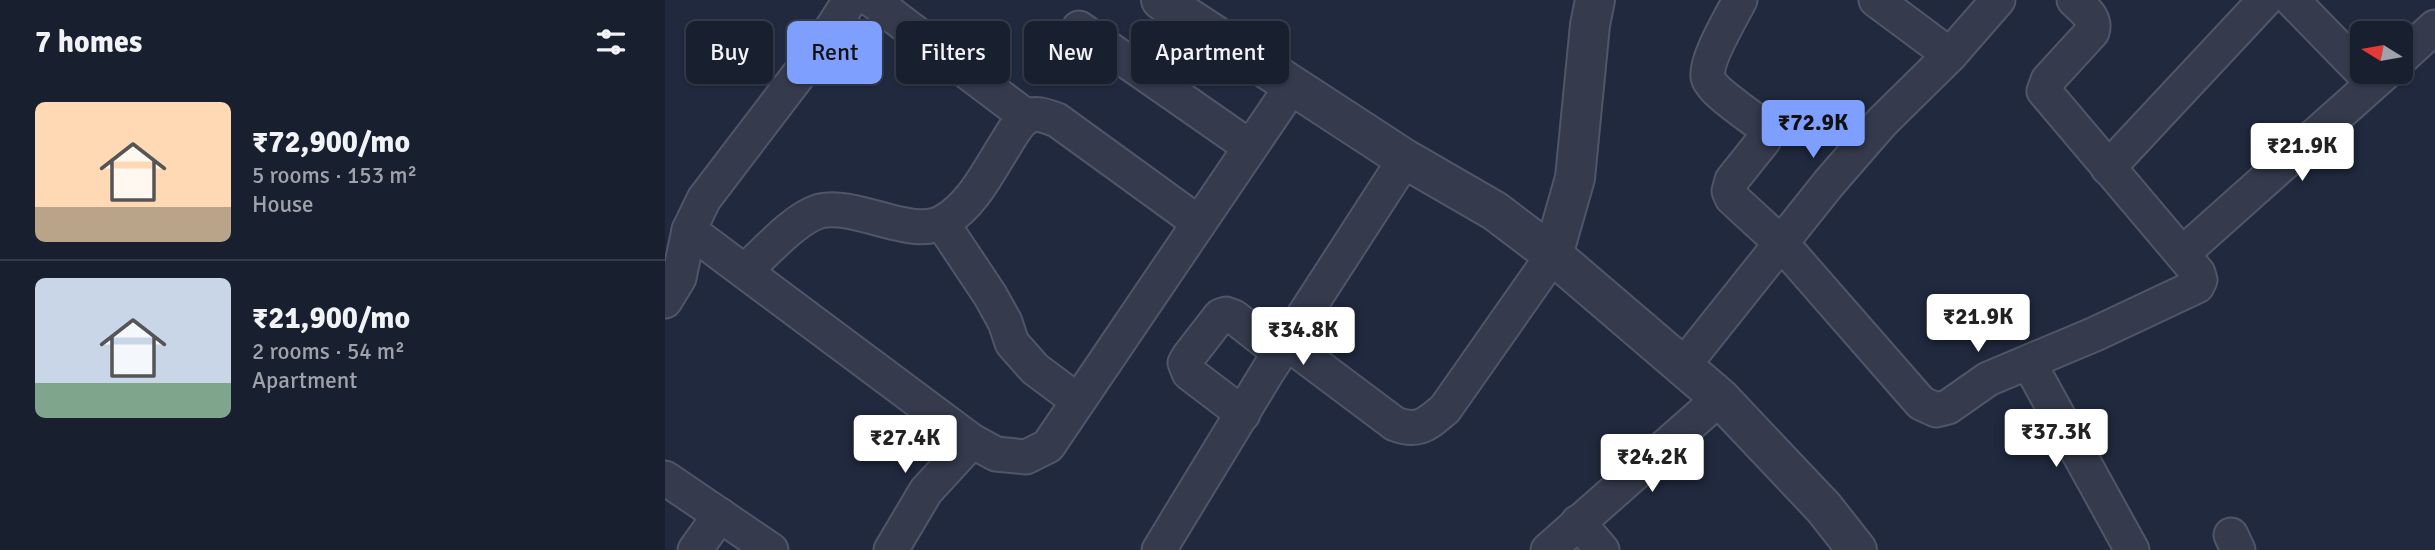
<!DOCTYPE html>
<meta charset="utf-8">
<style>
:root{--surface:#181f2e;--page:#252c3a;--text:#f1f3f6;--muted:#9fa2aa;--line:#363d4a;--accent:#7f9fff}
body{margin:0;font-family:Signika,sans-serif;background:var(--page);color:var(--text);height:100vh;display:flex;flex-direction:column;font-size:26px;white-space:nowrap}
*{box-sizing:border-box;margin:0}
p{font-size:23px;color:var(--muted)}
.icon{flex:none;width:38px;height:38px;fill:none;stroke:currentColor;stroke-width:2;stroke-linecap:round;stroke-linejoin:round}
.map{position:relative;flex:1;overflow:hidden}
.drawer{display:flex;flex-direction:column;background:var(--surface);width:665px}
.drawer>*{flex:none}
.hud{position:absolute;left:21px;top:21px;width:665px;height:63px;display:flex;gap:14px}
.needle{width:46px;rotate:281deg}
.controls{position:absolute;left:1685px;top:21px;display:grid;gap:14px}
.controls a{display:grid;place-items:center;width:63px;height:63px;border-radius:10px;background:var(--surface);box-shadow:0 2px 5px #0004,0 0 0 2px var(--line);font-size:35px}
.price{position:absolute;translate:-50% -60px;padding:0 16px;border-radius:7px;background:#fff;color:#222;font-size:23px;line-height:46px;filter:drop-shadow(0 2px 4px #0008)}
.price::after{content:'';position:absolute;left:50%;top:42px;width:21px;height:16px;margin-left:-10px;background:inherit;clip-path:polygon(0 0,100% 0,50% 100%)}
.price.on{background:var(--accent);color:#111}
ul{padding:0;list-style:none}
li{display:flex;align-items:center;gap:21px;height:175px;padding:0 35px}
li+li{border-top:2px solid var(--line)}
li span{display:grid;place-items:center;flex:none;width:196px;height:140px;border-radius:10px;color:#555}
li>.icon{margin-inline-start:auto}
span .icon{width:84px;height:84px;fill:#fffc;stroke-width:1}
li b{font-size:30px}
h2{display:flex;justify-content:space-between;align-items:center;height:84px;padding:0 35px;font-size:30px}
.tag{padding:0 24px;border-radius:10px;background:var(--surface);box-shadow:0 2px 5px #0004,0 0 0 2px var(--line);font-size:24px;line-height:63px}
.tag.on{background:var(--accent);color:#111}
main{display:flex;flex:1;min-height:0}
.map>svg:first-child{display:block}
.lines{fill:none;stroke-linecap:round;stroke-linejoin:round}
.minor-casing{stroke:#505668;stroke-width:37}
.tertiary-casing{stroke:#505668;stroke-width:42}
.minor{stroke:#353b4d;stroke-width:33}
.tertiary{stroke:#353b4d;stroke-width:38}
</style>
<main>
<section class="drawer">
<h2>7 homes<svg class="icon" aria-label="filters" viewBox="0 0 24 24"><path d="M4 7h16M4 17h16"/><circle cx="9" cy="7" r="2"/><circle cx="15" cy="17" r="2"/></svg></h2>
<ul>
<li><span style="background:linear-gradient(#ffd9b3 75%,#b9a48a 0)"><svg class="icon" aria-label="home" viewBox="0 0 24 24"><path d="M3 11l9-7 9 7M6 9v11h12V9"/></svg></span><div><b>₹72,900/mo</b><p>5 rooms · 153 m²</p><p>House</p></div></li>
<li><span style="background:linear-gradient(#c9d6e8 75%,#7fa58c 0)"><svg class="icon" aria-label="home" viewBox="0 0 24 24"><path d="M3 11l9-7 9 7M6 9v11h12V9"/></svg></span><div><b>₹21,900/mo</b><p>2 rooms · 54 m²</p><p>Apartment</p></div></li>
</ul>
</section>
<div class="map">
<svg width="1770" height="550" viewBox="0 0 1770 550">
<rect width="100%" height="100%" fill="#20293e"/>
<g class="lines">
<defs>
<g id="minor">
<polyline points="207,0 362,117"/>
<path d="M1075,0C1067,16 1040,60 1043,77C1046,91 1084,115 1096,125L1100,133L1099,140L1067,180L1064,191L1067,198L1117,244L1256,403L1271,410L1283,407L1323,379L1430,334L1532,286L1535,280L1533,273L1379,91L1383,80L1427,32C1432,18 1418,9 1409,0"/>
<polyline points="1211,0 1285,55"/>
<polyline points="1627,0 1708,83"/>
<polyline points="414,28 585,147"/>
<polyline points="1736,58 1770,27"/>
<polyline points="1443,168 1600,0"/>
<polyline points="277,223 325,295 340,322 347,343 370,369 413,401"/>
<polyline points="24,230 307,441 331,454 361,457 383,446 627,86"/>
<polyline points="1517,254 1721,72"/>
<path d="M80,271C99,254 130,218 155,211C191,202 248,241 280,221C309,203 324,170 342,142C347,134 353,122 362,117C371,111 383,117 392,120L534,223"/>
<polyline points="0,301 14,278 24,230 39,199 157,44 185,0"/>
<path d="M622,343L730,424C754,433 762,424 780,409L888,255"/>
<polyline points="1364,363 1467,550"/>
<polyline points="1018,366 1164,183 1217,122 1285,55 1333,0"/>
<polyline points="578,414 524,373 520,363 524,356 555,316 561,314 569,317 615,353"/>
<polyline points="0,478 106,550"/>
<polyline points="913,522 937,550"/>
<polyline points="1566,535 1573,550"/>
<polyline points="30,550 55,515"/>
<polyline points="226,550 261,491 307,441"/>
<polyline points="494,550 603,371 740,159"/>
<polyline points="883,550 1055,398"/>
</g>
<g id="tertiary">
<polyline points="496,0 740,159 830,211 888,255 1055,398 1159,508 1192,550"/>
<polyline points="888,255 910,178 925,25 930,0"/>
</g>
</defs>
<use href="#minor" class="minor-casing"/>
<use href="#tertiary" class="tertiary-casing"/>
<use href="#minor" class="minor"/>
<use href="#tertiary" class="tertiary"/>
</g>
</svg>
<div class="controls">
<a><svg class="needle" viewBox="-14 -14 28 28"><path d="M0-13l5 13h-10z" fill="#e53935"/><path d="M0 13l5-13h-10z" fill="#9fa2aa"/></svg></a>
</div>
<b class="price on" style="left:1148px;top:160px">₹72.9K</b>
<b class="price" style="left:1637px;top:183px">₹21.9K</b>
<b class="price" style="left:1313px;top:354px">₹21.9K</b>
<b class="price" style="left:638px;top:367px">₹34.8K</b>
<b class="price" style="left:1391px;top:469px">₹37.3K</b>
<b class="price" style="left:240px;top:475px">₹27.4K</b>
<b class="price" style="left:987px;top:494px">₹24.2K</b>
<div class="hud">
<a class="tag">Buy</a>
<a class="tag on">Rent</a>
<a class="tag">Filters</a>
<a class="tag">New</a>
<a class="tag">Apartment</a>
</div>
</div>
</main>
